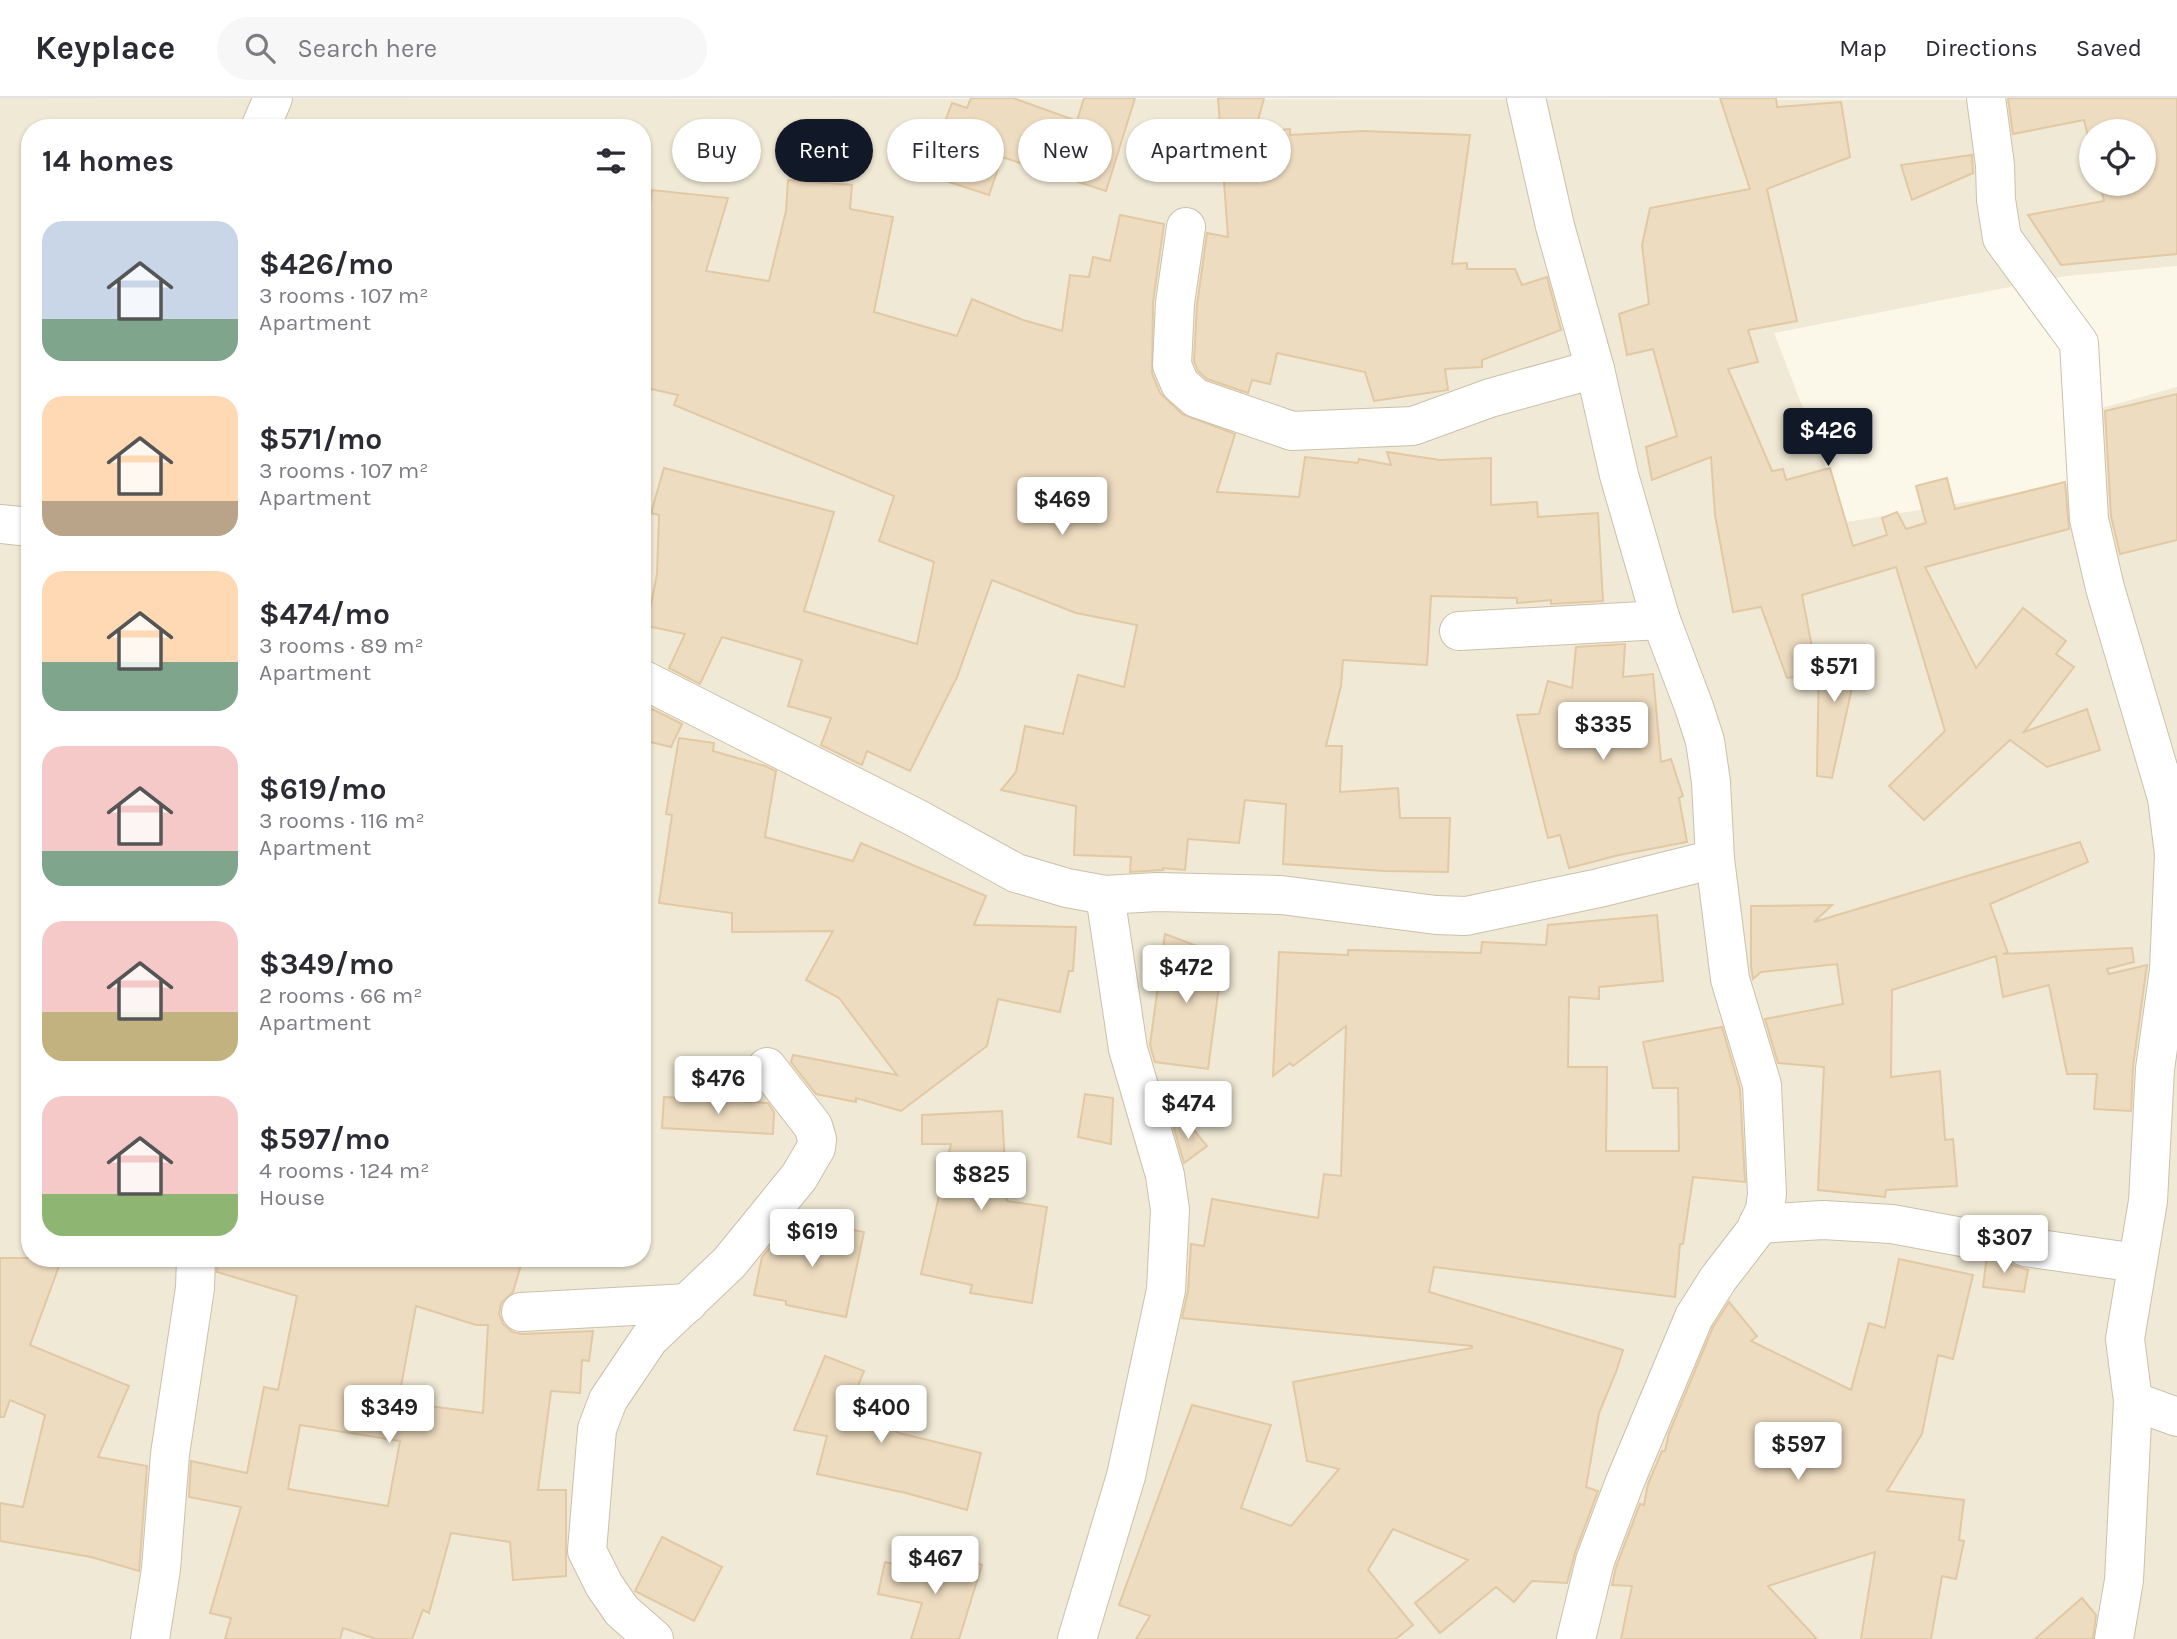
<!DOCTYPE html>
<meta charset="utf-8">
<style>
:root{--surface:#fff;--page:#f7f7f7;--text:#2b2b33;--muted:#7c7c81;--line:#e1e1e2;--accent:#111827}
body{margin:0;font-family:Karla,sans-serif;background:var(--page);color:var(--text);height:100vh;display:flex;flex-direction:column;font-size:26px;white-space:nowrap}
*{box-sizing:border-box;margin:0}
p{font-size:23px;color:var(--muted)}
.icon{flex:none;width:38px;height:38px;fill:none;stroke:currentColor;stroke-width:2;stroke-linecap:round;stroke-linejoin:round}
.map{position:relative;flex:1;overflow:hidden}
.details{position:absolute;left:21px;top:21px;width:630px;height:1148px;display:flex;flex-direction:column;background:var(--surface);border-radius:28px;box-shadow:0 2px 5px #0004}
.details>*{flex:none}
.guide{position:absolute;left:672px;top:21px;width:665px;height:63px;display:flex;gap:14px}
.buttons{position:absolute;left:2079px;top:21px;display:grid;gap:14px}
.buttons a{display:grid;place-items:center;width:77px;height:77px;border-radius:50%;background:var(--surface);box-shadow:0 2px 5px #0004;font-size:35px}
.price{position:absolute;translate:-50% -60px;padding:0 16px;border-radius:7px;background:#fff;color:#222;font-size:23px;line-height:46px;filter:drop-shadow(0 2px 4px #0008)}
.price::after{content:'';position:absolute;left:50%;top:42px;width:21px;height:16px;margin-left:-10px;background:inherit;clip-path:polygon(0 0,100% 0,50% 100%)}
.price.selected{background:var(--accent);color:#fff}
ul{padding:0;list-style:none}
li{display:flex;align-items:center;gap:21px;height:175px;padding:0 21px}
li span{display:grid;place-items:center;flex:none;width:196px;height:140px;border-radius:21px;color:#555}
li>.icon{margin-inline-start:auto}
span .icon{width:84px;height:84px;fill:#fffc;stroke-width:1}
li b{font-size:30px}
h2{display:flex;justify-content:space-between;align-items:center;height:84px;padding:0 21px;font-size:30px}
.chip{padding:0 24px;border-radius:32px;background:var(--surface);box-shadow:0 2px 5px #0004;font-size:24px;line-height:63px}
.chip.selected{background:var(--accent);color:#fff}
header{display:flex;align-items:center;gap:42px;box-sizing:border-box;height:98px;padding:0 35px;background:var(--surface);border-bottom:2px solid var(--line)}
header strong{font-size:33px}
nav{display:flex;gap:38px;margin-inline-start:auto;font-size:24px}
.search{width:490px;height:63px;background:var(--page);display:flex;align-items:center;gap:18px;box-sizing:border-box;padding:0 24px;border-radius:38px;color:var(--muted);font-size:26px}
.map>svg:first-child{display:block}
.residential{fill:#f0e9d5;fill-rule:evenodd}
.building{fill:#eedcc0;stroke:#e2c8a3;stroke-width:2;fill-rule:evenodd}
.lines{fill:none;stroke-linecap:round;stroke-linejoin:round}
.minor-casing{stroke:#cbc0ac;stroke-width:40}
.minor{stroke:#fff;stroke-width:38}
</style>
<header>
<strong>Keyplace</strong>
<div class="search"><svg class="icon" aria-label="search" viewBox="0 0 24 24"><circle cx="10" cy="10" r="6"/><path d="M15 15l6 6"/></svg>Search here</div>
<nav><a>Map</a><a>Directions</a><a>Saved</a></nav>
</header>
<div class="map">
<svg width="2177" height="1541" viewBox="0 0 2177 1541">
<rect width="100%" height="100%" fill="#fcf8e9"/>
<path class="residential" d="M0,0L2177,2V168L2066,178L1774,235L1847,424L2093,383L2073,318L2177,289V1541H0ZM30,30H642V1160H30ZM2091,33H2144V86H2091Z"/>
<g class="building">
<polygon points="971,0 1013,0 1077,23 1084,0 1135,0 1106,93 1002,59 989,97 934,79 946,39 940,37 952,5 967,10"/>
<polygon points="1218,0 1264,0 1255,34 1290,31 1290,37 1362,33 1470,37 1452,166 1467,165 1467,171 1515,171 1522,187 1547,179 1561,232 1482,262 1482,269 1445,271 1448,292 1374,303 1365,274 1277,255 1270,286 1252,282 1248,295 1207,281 1198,273 1194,263 1197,207 1207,135 1228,139"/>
<polygon points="1720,0 1776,0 1777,9 1841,4 1850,59 1767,91 1797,223 1748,232 1758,264 1728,271 1772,373 1783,371 1786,382 1830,370 1853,448 1887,437 1882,420 1897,414 1906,431 1926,425 1916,388 1947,380 1955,411 2065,384 2069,431 1925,469 1976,570 2023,510 2066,543 2056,556 2074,569 2024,634 2087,611 2100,652 2047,669 2010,642 1924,722 1889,688 1945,633 1896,469 1802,497 1817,576 1787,580 1761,509 1733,514 1715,417 1711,359 1652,382 1646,349 1677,338 1653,251 1627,257 1619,216 1649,206 1642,147 1650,110 1750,91"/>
<polygon points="2008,0 2177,0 2177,156 2061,167 2028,117 2104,103 2100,86 2144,86 2144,33 2091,33 2091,51 2084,22 2013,36"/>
<polygon points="1972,57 1973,75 1912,102 1901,67"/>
<polygon points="788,82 852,87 850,111 893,119 874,214 957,238 972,201 1023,222 1062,233 1070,177 1089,179 1093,159 1110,163 1120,117 1164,126 1153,204 1152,275 1160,295 1182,316 1235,336 1217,394 1299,399 1305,359 1358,365 1359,361 1391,367 1387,354 1440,362 1491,360 1491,407 1537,404 1538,419 1598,415 1603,503 1551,506 1551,502 1517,505 1517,500 1431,498 1427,567 1343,562 1341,588 1326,648 1342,648 1340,694 1398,690 1400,720 1450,720 1448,774 1384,773 1283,766 1286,706 1245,702 1239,745 1188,741 1185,772 1163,770 1163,772 1130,774 1131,759 1074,757 1076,708 1001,692 1016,674 1025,628 1063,636 1078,577 1124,589 1137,527 1076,515 992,482 957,579 910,673 867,653 862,667 821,647 831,620 788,608 802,562 722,539 700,586 669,570 685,536 647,528 657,476 659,417 651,415 664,370 834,414 804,513 917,546 934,464 879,443 894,398 674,307 678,297 642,289 642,141 646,137 652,92 728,100 706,173 769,183 786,113"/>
<polygon points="2177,296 2177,442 2120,456 2111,418 2105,313"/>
<polygon points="1625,546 1623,579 1653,576 1661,664 1671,661 1683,698 1679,700 1687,744 1619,757 1569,770 1560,737 1548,740 1517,617 1539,616 1548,583 1572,590 1576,549"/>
<polygon points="1861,549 1832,680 1817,678 1819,557"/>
<polygon points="642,606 682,626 671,649 642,642"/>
<polygon points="679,640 714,645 713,653 765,668 776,673 765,739 853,763 861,745 986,798 974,827 1076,829 1073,873 1069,873 1060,914 998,901 987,948 901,1013 856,1000 856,1004 816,996 791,964 793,957 897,977 839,900 806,882 833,833 732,834 732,815 659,805 672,717 666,716"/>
<polygon points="2080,744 2088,764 1990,806 2008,855 2003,856 2132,850 2134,864 2107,871 2109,876 2147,867 2133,968 2131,1013 2094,1011 2097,976 2067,976 2049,887 2003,899 1996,858 1892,892 1891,979 1940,973 1945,1042 1953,1041 1957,1088 1886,1092 1885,1099 1818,1092 1824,969 1778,965 1765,921 1843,906 1837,866 1761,874 1753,881 1751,869 1751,808 1832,807 1814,824"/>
<polygon points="1657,817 1663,883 1599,889 1599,901 1569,899 1568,969 1607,969 1606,1053 1679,1053 1678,990 1653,990 1643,944 1722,929 1740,991 1745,1084 1693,1079 1683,1146 1680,1146 1675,1199 1434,1169 1429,1194 1623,1252 1616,1274 1599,1315 1586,1389 1598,1393 1575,1455 1567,1485 1532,1483 1514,1504 1496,1489 1440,1535 1415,1505 1468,1462 1393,1431 1368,1472 1413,1527 1396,1541 1136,1541 1150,1518 1119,1507 1192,1307 1271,1327 1241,1410 1291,1428 1339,1371 1307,1363 1293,1284 1472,1250 1472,1248 1182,1220 1188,1193 1191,1146 1204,1148 1212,1101 1318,1120 1324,1076 1341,1078 1346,928 1293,968 1290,965 1273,978 1279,854 1348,857 1348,852 1481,855 1482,844 1546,847 1548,827"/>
<polygon points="1165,836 1223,858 1208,971 1155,964 1150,947"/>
<polygon points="1085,996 1113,1000 1111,1046 1078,1039"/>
<polygon points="664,999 768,1005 774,1014 773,1036 662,1030"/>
<polygon points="1002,1013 1007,1103 1047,1109 1032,1205 970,1195 972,1187 921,1176 951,1046 922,1046 922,1017"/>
<polygon points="1184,1020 1207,1048 1184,1065 1174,1030"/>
<polygon points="803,1122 864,1134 846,1219 786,1207 786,1203 754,1197 762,1159 777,1141 799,1145"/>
<polygon points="1987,1157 2007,1160 2012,1167 2028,1172 2024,1194 1983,1189"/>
<polygon points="0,1160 62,1160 30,1247 129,1288 98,1359 147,1368 139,1473 91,1459 0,1443 0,1405 23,1409 45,1317 10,1302 4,1319 0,1319"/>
<path d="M218,1160H523L513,1194L501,1205L499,1216L503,1226L512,1234L522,1236L593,1233L589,1263L582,1262L580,1295L551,1293L538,1392H566V1478L513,1482L510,1444L451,1435L429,1515L423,1512L412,1541H376L343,1530L340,1541H225L231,1520L210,1515L241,1409L189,1399L191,1363L247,1375L264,1289L278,1292L297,1198L217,1174ZM416,1208L476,1227H488L483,1315L398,1304ZM300,1327L400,1343L388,1408L288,1391Z"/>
<polygon points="1899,1161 1973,1177 1953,1261 1938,1257 1922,1336 1887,1393 1964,1402 1959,1442 1964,1443 1956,1481 1942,1478 1931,1541 1861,1541 1875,1454 1768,1488 1817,1541 1621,1541 1632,1488 1612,1487 1616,1469 1640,1406 1644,1407 1648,1386 1662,1353 1665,1353 1669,1335 1713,1229 1729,1204 1757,1238 1751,1243 1851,1292 1869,1225 1885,1230"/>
<polygon points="825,1258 864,1273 849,1310 899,1335 981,1355 967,1412 906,1395 817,1376 827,1338 794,1332"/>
<polygon points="662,1439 722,1469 694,1523 635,1493"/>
<polygon points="950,1457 982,1467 959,1541 911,1541 922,1505 878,1496 885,1464 944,1478"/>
<polygon points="2082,1500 2096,1517 2093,1541 2035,1541"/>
</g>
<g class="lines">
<defs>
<g id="minor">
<polyline points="1526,0 1555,128 1595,271 1619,377 1661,522 1694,609 1705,643 1711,684 1715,761 1730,881 1762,987 1767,1096 1765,1112 1755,1133 1718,1181 1694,1219 1624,1386 1595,1463 1576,1541"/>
<polyline points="1986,0 1995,67 1996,102 2002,140 2079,245 2089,421 2105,490 2167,700 2174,756 2169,872 2155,971 2148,1103 2125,1241 2133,1303 2124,1482 2114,1541"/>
<polyline points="260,30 273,0"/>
<polyline points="1186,129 1175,205 1172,267 1180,286 1196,300 1292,333 1413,328 1490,300 1595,271"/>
<polyline points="0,426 30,429"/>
<polyline points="1459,533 1661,522"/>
<polyline points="642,581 916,720 1016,775 1067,790 1105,797 1157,794 1281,797 1436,817 1466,818 1599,790 1715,761"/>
<polyline points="1758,1126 1823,1122 1892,1126 1962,1139"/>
<polyline points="2025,1149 2137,1165"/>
<polyline points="521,1214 688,1205"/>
<polyline points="2133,1303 2177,1319"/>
<polyline points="150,1541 161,1471 170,1356 195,1190 196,1160"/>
<polyline points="654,1541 622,1513 604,1487 587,1453 597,1331 608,1302 649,1241 729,1165 799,1079 816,1050 817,1041 813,1028 767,969"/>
<polyline points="1077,1541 1126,1378 1166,1192 1170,1112 1165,1077 1128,951 1105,797"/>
</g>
</defs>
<use href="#minor" class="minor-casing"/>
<use href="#minor" class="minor"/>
</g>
</svg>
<div class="buttons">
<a><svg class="icon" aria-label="locate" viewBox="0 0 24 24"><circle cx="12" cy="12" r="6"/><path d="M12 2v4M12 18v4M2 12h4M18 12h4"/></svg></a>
</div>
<b class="price selected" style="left:1828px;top:370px">$426</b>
<b class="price" style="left:1062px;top:439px">$469</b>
<b class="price" style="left:1834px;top:606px">$571</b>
<b class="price" style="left:1603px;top:664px">$335</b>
<b class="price" style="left:1186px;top:907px">$472</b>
<b class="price" style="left:718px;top:1018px">$476</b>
<b class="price" style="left:1188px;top:1043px">$474</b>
<b class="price" style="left:981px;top:1114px">$825</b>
<b class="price" style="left:812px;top:1171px">$619</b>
<b class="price" style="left:2004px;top:1177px">$307</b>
<b class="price" style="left:389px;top:1347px">$349</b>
<b class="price" style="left:881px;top:1347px">$400</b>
<b class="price" style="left:1798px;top:1384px">$597</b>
<b class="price" style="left:935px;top:1498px">$467</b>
<div class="guide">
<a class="chip">Buy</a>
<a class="chip selected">Rent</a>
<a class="chip">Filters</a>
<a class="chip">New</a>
<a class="chip">Apartment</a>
</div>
<section class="details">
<h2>14 homes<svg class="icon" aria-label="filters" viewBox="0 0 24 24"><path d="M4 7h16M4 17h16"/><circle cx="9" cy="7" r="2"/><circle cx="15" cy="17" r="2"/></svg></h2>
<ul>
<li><span style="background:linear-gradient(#c9d6e8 70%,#7fa58c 0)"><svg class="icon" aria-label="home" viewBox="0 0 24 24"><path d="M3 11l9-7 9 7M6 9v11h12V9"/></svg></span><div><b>$426/mo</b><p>3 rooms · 107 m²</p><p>Apartment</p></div></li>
<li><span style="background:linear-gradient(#ffd9b3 75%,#b9a48a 0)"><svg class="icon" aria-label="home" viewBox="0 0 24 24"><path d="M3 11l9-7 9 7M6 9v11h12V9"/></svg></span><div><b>$571/mo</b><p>3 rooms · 107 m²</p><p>Apartment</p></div></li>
<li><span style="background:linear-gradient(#ffd9b3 65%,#7fa58c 0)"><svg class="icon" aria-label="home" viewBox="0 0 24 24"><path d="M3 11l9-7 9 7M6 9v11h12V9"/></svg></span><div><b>$474/mo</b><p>3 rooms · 89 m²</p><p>Apartment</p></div></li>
<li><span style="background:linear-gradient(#f6c9c9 75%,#7fa58c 0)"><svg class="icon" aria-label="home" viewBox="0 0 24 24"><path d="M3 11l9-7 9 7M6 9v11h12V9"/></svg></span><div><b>$619/mo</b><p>3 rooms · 116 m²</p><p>Apartment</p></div></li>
<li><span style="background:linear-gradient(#f6c9c9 65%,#c2b280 0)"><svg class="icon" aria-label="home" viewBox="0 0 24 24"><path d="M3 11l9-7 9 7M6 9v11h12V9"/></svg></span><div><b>$349/mo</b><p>2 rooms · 66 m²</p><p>Apartment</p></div></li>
<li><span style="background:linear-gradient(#f6c9c9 70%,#8fb573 0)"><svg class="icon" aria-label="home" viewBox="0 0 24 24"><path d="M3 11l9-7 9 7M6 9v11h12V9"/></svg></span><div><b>$597/mo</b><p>4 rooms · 124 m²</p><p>House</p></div></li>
</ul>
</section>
</div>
